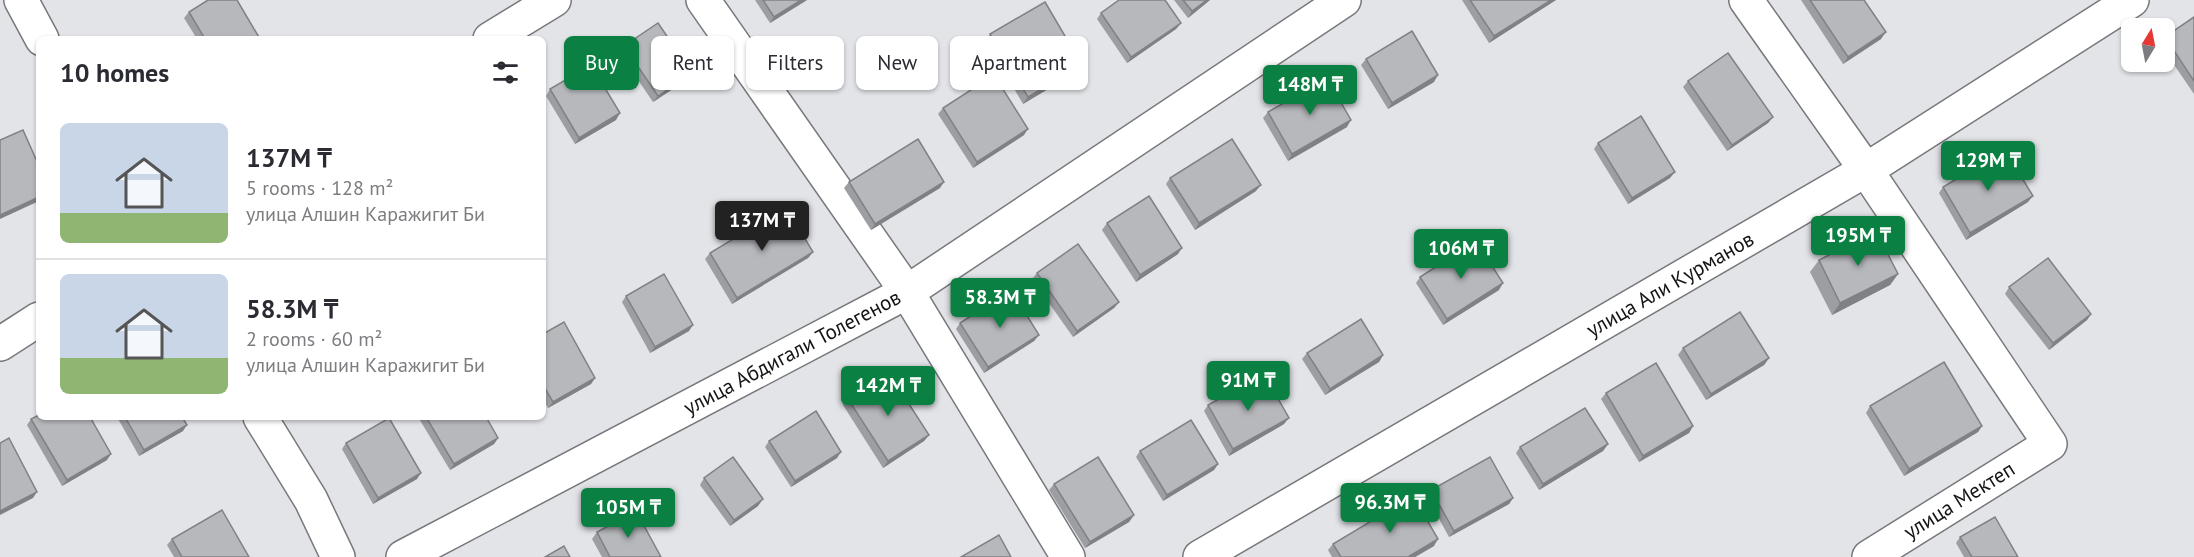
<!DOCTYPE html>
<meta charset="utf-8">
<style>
:root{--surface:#fff;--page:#f2f2f3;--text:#2b2b33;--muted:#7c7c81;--line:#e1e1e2;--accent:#0b8043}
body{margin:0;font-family:"PT Sans",sans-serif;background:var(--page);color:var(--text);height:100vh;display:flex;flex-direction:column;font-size:22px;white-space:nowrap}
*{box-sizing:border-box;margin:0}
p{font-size:20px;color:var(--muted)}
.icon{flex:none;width:33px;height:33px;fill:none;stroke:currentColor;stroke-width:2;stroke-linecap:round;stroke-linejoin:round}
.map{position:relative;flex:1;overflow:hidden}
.sheet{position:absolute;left:36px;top:36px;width:510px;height:384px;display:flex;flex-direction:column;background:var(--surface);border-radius:9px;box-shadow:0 2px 4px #0004}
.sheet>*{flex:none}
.top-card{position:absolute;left:564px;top:36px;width:570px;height:54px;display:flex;gap:12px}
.needle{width:39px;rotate:10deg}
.controls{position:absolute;left:2121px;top:18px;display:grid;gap:12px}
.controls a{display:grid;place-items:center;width:54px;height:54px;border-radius:9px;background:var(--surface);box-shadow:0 2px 4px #0004;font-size:30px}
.price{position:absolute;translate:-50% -51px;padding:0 14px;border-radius:6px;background:var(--accent);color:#fff;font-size:20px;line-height:39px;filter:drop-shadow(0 2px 3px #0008)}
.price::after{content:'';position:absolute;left:50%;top:36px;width:18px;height:14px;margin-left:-9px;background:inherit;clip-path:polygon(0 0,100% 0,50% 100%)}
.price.active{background:#222;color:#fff}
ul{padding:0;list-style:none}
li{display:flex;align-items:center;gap:18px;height:150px;padding:0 24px}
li+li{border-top:2px solid var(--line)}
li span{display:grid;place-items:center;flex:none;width:168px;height:120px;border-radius:9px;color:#555}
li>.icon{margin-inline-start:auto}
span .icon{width:72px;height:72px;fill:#fffc;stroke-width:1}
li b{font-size:26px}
h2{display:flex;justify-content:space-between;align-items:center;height:72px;padding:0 24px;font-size:26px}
.chip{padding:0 21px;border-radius:9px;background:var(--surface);box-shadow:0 2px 4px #0004;font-size:21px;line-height:54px}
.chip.active{background:var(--accent);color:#fff}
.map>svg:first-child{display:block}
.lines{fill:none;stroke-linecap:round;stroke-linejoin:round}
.minor-casing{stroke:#77787b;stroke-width:36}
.minor{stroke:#fff;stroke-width:33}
.wall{fill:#9d9ea2}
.shaded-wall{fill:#808184}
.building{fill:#b7b8bc;stroke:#808184;stroke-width:1.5}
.labels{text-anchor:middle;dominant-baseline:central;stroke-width:4.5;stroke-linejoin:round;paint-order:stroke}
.street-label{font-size:21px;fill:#131415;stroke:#fff}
</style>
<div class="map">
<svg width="2194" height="557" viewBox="0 0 2194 557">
<rect width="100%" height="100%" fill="#e2e4e8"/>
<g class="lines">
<defs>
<g id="minor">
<polyline points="21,0 42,39"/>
<polyline points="703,0 907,292 1068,557"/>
<polyline points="1746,0 1866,170 2050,444 1869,557"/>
<polyline points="490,39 554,0"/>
<polyline points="0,344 39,319"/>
<polyline points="260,417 311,500 338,557"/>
<polyline points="403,557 907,292 1344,0"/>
<polyline points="1200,557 1866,170 2132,0"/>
</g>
</defs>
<use href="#minor" class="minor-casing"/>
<use href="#minor" class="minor"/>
</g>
<g class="wall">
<polygon points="755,0 807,0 770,23"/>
<polygon points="1174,0 1210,0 1188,18"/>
<polygon points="1462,0 1556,0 1489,43"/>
<polygon points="1801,0 1864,0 1881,39 1843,64"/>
<polygon points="189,12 260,39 197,39 184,18"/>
<polygon points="1101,13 1181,23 1176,29 1127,63 1097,19"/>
<polygon points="2194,17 2194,94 2164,50 2164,37"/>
<polygon points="990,34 1082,65 1078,71 1023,104 986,41"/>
<polygon points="624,46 692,73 688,79 653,102 619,52"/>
<polygon points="1366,59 1434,82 1388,109 1361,65"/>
<polygon points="1688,81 1773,117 1768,123 1727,151 1683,87"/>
<polygon points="550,89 616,120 575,144 546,96"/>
<polygon points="943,108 1024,135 973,168 938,114"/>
<polygon points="1268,112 1347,127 1288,161 1263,118"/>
<polygon points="1598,143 1670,178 1628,204 1594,149"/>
<polygon points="1170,178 1256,191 1195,230 1166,184"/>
<polygon points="849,182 940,188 871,230 844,188"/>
<polygon points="1943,187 2028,202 1966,240 1939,193"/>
<polygon points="1107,223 1178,254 1136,282 1102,230"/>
<polygon points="813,252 808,258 732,304 705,259 710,253"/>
<polygon points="1819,260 1898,274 1890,285 1832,315 1810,272"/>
<polygon points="1037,273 1119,302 1114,308 1073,337 1032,279"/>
<polygon points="1420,277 1499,290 1443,325 1416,283"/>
<polygon points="2009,287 2091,314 2087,320 2049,350 2005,294"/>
<polygon points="626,296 689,331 650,353 622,302"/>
<polygon points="960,323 1039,335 1034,341 984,373 956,329"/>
<polygon points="543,334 595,378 591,384 548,408 543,399"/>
<polygon points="1683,348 1769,358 1764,365 1706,400 1678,355"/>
<polygon points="1307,353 1383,355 1379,362 1325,395 1302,359"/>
<polygon points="1606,393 1693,426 1689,433 1639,462 1601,399"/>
<polygon points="848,399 929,435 924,441 883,468 843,405"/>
<polygon points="1208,405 1284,424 1229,456 1204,411"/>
<polygon points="1870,406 1982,426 1978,432 1904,476 1866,413"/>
<polygon points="117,417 182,417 183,431 139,456"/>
<polygon points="418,417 486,417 498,438 494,444 450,470"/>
<polygon points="31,419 107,460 62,486 27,425"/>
<polygon points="769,441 837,458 791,487 765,447"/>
<polygon points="346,443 417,479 373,504 342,449"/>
<polygon points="1608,444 1603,451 1539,490 1516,453 1520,447"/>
<polygon points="1140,451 1218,464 1214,470 1163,501 1136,457"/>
<polygon points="704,478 758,506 730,526 700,485"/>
<polygon points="1054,484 1134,515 1129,522 1085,548 1049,490"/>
<polygon points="1431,490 1513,498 1509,504 1449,537 1427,497"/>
<polygon points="597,532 661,557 602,557 592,539"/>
<polygon points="1960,537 2018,557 1964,557 1956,543"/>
<polygon points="172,539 249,557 174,557 167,545"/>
<polygon points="1333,544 1434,546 1415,557 1332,557 1328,550"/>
</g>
<g class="shaded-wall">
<polygon points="801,0 807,0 770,23 774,17"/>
<polygon points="1207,0 1210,0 1188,18 1192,11"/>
<polygon points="1551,0 1556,0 1489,43 1494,36"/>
<polygon points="1181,23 1176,29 1127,63 1131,57"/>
<polygon points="1886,32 1881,39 1843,64 1848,57"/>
<polygon points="1082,65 1078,71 1023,104 1028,97"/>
<polygon points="692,73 688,79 653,102 658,96"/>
<polygon points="1438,75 1434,82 1388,109 1392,103"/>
<polygon points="620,113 616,120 575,144 579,138"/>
<polygon points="1773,117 1768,123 1727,151 1732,145"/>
<polygon points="1351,120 1347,127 1288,161 1292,154"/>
<polygon points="1028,129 1024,135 973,168 977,162"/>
<polygon points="1675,172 1670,178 1628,204 1632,198"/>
<polygon points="944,182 940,188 871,230 875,224"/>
<polygon points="1261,185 1256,191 1195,230 1199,223"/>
<polygon points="2033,196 2028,202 1966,240 1970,233"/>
<polygon points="39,197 39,201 0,219 0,215"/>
<polygon points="1182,248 1178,254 1136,282 1140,275"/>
<polygon points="813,252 808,258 732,304 737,298"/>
<polygon points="1898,274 1890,285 1832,315 1840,303"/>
<polygon points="1503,283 1499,290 1443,325 1447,319"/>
<polygon points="1119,302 1114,308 1073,337 1077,331"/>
<polygon points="2091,314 2087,320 2049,350 2053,343"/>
<polygon points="693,325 689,331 650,353 655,347"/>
<polygon points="1039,335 1034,341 984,373 988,367"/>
<polygon points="1383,355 1379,362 1325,395 1330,389"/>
<polygon points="1769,358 1764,365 1706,400 1711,394"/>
<polygon points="595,378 591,384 548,408 553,402"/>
<polygon points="1289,418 1284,424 1229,456 1233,449"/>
<polygon points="187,425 183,431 139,456 144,450"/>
<polygon points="1693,426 1689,433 1639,462 1643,456"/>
<polygon points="1982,426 1978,432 1904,476 1909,469"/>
<polygon points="929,435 924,441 883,468 888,461"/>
<polygon points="498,438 494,444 450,470 454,464"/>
<polygon points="1608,444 1603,451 1539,490 1543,484"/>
<polygon points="841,452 837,458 791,487 795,481"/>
<polygon points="111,454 107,460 62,486 67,480"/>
<polygon points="1218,464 1214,470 1163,501 1167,495"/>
<polygon points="421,473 417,479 373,504 378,498"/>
<polygon points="37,492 33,498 0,515 0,511"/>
<polygon points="1513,498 1509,504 1449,537 1454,531"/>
<polygon points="763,499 758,506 730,526 734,520"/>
<polygon points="1134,515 1129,522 1085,548 1090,542"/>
<polygon points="1438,539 1434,546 1415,557 1408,557"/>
</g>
<g class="building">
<polygon points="208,0 237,0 260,39 205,39 189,12"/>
<polygon points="763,0 801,0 774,17"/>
<polygon points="1119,0 1165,0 1181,23 1131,57 1101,13"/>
<polygon points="1183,0 1207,0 1192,11"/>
<polygon points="1470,0 1551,0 1494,36"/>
<polygon points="1810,0 1864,0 1886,32 1848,57"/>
<polygon points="1045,2 1082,65 1028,97 990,34"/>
<polygon points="2194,17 2194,81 2165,37"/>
<polygon points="658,23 692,73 658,96 624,46"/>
<polygon points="1412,31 1438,75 1392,103 1366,59"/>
<polygon points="1728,53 1773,117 1732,145 1688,81"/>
<polygon points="591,65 620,113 579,138 550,89"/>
<polygon points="994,75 1028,129 977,162 943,108"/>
<polygon points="1327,78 1351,120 1292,154 1268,112"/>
<polygon points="1641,116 1675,172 1632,198 1598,143"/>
<polygon points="23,130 39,166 39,197 0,215 0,140"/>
<polygon points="918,139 944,182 875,224 849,182"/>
<polygon points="1232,139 1261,185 1199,223 1170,178"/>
<polygon points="2005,150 2033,196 1970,233 1943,187"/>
<polygon points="1149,196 1182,248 1140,275 1107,223"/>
<polygon points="786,207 813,252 737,298 710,253"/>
<polygon points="1876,231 1898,274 1840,303 1819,260"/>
<polygon points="1476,241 1503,283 1447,319 1420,277"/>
<polygon points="1078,244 1119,302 1077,331 1037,273"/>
<polygon points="2048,258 2091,314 2053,343 2009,287"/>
<polygon points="664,274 693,325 655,347 626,296"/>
<polygon points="1011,290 1039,335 988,367 960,323"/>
<polygon points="1740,312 1769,358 1711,394 1683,348"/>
<polygon points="1361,319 1383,355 1330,389 1307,353"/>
<polygon points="564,322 595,378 553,402 543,385 543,334"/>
<polygon points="1944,362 1982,426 1909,469 1870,406"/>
<polygon points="1656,363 1693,426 1643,456 1606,393"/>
<polygon points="889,373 929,435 888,461 848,399"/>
<polygon points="1264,374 1289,418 1233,449 1208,405"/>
<polygon points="1585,408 1608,444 1543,484 1520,447"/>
<polygon points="816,411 841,452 795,481 769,441"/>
<polygon points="39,415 39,417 90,417 111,454 67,480 31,419"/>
<polygon points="125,417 182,417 187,425 144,450"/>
<polygon points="426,417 486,417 498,438 454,464"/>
<polygon points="389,418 421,473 378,498 346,443"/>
<polygon points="1191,420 1218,464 1167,495 1140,451"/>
<polygon points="9,438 37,492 0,511 0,443"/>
<polygon points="733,457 763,499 734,520 704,478"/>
<polygon points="1098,457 1134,515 1090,542 1054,484"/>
<polygon points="1490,457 1513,498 1454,531 1431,490"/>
<polygon points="1413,496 1438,539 1408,557 1341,557 1333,544"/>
<polygon points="222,510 249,557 182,557 172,539"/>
<polygon points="636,511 661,557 610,557 597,532"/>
<polygon points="1995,517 2018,557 1972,557 1960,537"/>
<polygon points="999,535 1011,557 961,557"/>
<polygon points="564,546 570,557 545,557"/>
</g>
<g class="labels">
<g class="street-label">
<text transform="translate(1670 284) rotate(-30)">улица Али Курманов</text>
<text transform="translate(792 352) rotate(-28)">улица Абдигали Толегенов</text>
<text transform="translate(1959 500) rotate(-32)">улица Мектеп</text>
</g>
</g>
</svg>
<div class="controls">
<a><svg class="needle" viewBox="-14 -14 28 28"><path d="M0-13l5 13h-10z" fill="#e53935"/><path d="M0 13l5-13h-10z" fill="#7c7c81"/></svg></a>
</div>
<b class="price" style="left:1310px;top:116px">148M ₸</b>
<b class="price" style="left:1988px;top:192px">129M ₸</b>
<b class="price active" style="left:762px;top:252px">137M ₸</b>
<b class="price" style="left:1858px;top:267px">195M ₸</b>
<b class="price" style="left:1461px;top:280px">106M ₸</b>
<b class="price" style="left:1000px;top:329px">58.3M ₸</b>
<b class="price" style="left:1248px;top:412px">91M ₸</b>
<b class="price" style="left:888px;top:417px">142M ₸</b>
<b class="price" style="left:1390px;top:534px">96.3M ₸</b>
<b class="price" style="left:628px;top:539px">105M ₸</b>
<div class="top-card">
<a class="chip active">Buy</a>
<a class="chip">Rent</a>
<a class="chip">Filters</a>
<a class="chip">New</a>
<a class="chip">Apartment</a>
</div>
<section class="sheet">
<h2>10 homes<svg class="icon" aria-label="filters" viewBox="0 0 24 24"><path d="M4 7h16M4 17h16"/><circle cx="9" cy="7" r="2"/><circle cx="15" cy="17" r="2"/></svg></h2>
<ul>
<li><span style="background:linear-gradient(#c9d6e8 75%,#8fb573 0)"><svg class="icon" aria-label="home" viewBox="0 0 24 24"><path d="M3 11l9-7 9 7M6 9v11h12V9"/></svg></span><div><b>137M ₸</b><p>5 rooms · 128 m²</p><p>улица Алшин Каражигит Би</p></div></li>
<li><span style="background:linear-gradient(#c9d6e8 70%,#8fb573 0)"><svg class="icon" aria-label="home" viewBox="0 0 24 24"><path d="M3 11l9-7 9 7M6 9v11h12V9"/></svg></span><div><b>58.3M ₸</b><p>2 rooms · 60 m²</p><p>улица Алшин Каражигит Би</p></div></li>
</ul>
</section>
</div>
